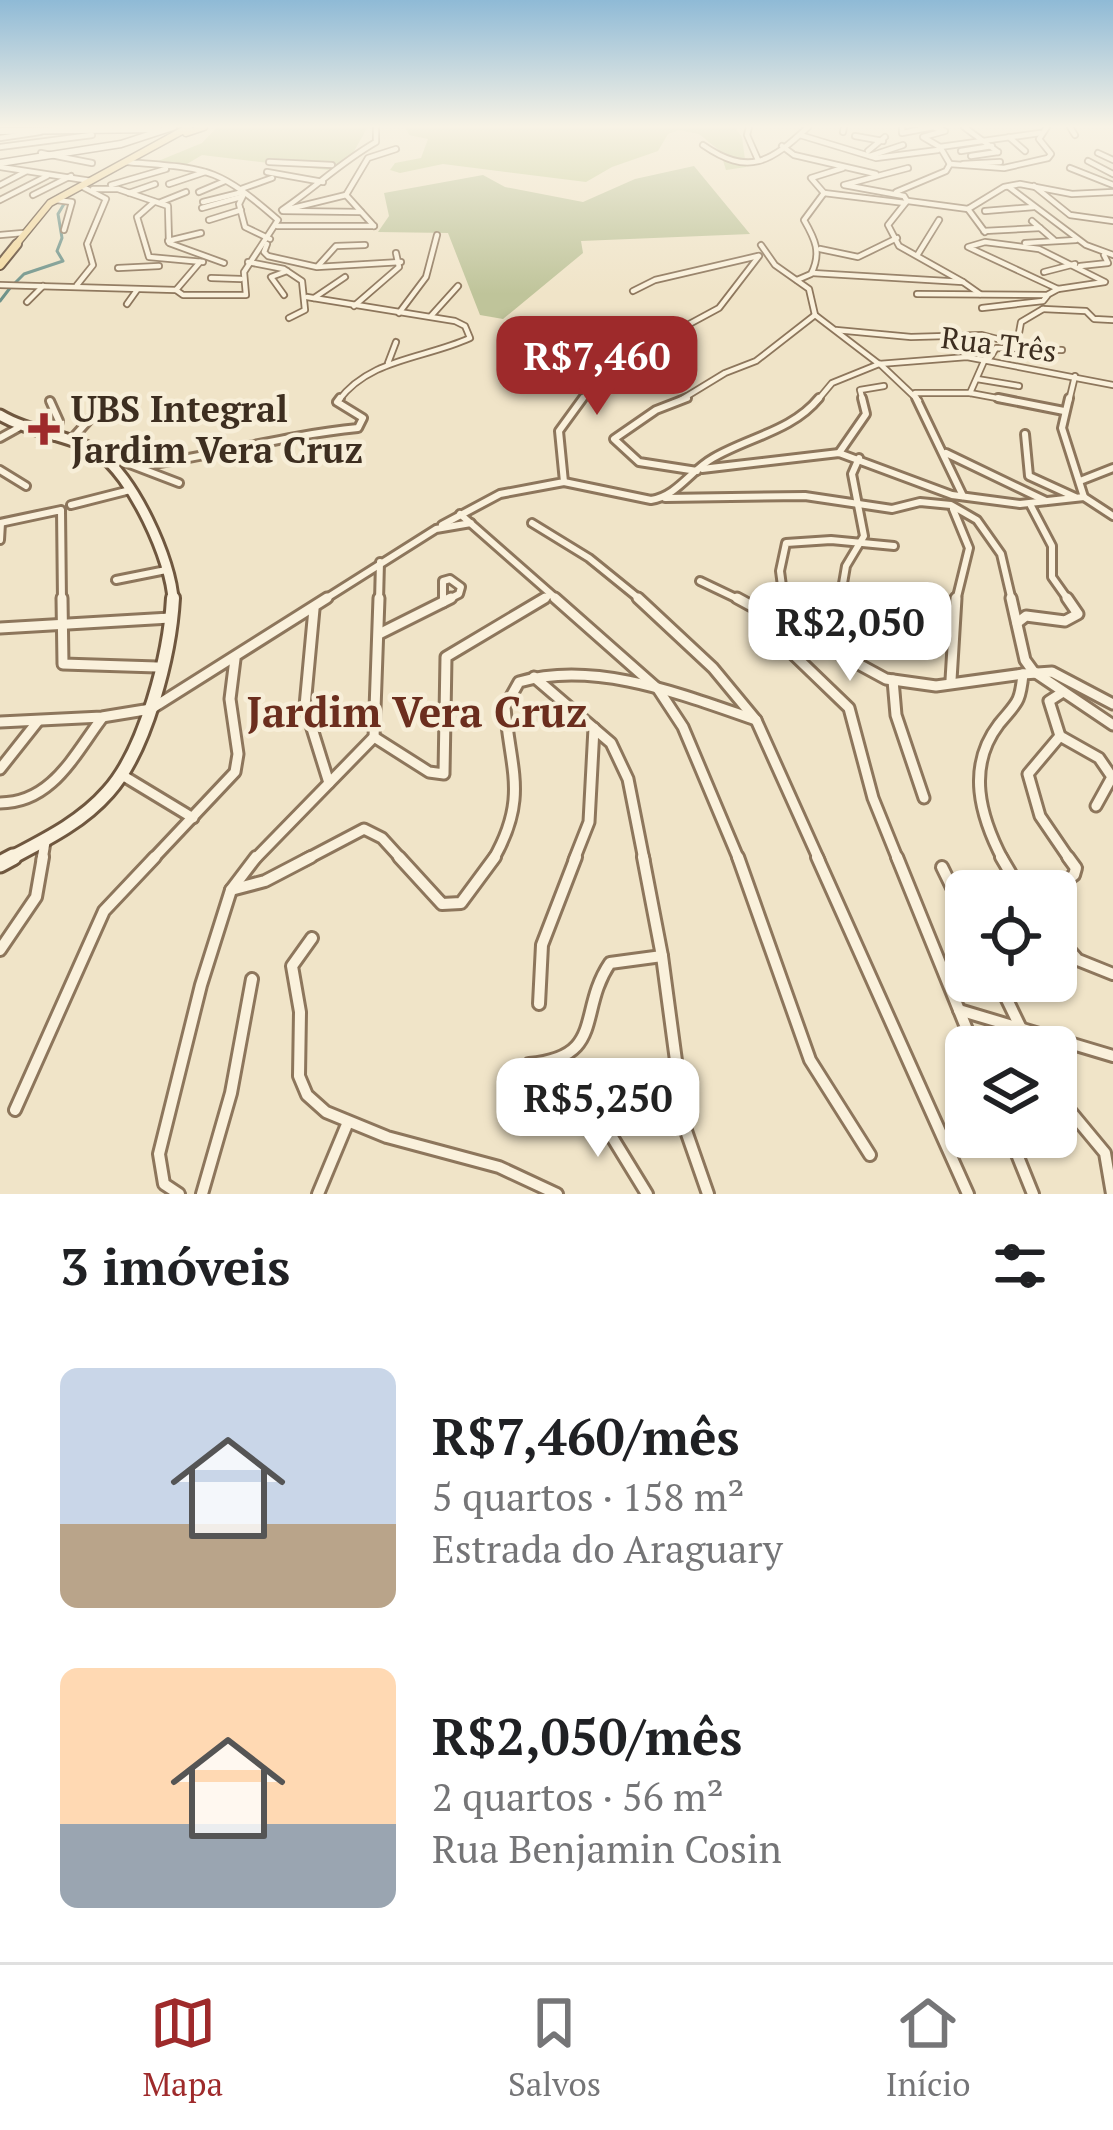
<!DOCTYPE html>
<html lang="pt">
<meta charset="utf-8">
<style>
:root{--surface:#fff;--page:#f2f2f2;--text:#202124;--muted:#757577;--line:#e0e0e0;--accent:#9e2a2b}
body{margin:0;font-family:"PT Serif",serif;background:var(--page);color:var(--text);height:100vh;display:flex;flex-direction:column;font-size:45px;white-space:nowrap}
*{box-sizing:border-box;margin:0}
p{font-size:39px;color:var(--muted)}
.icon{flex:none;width:66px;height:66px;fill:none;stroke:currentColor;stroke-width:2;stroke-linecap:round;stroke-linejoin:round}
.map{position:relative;height:1194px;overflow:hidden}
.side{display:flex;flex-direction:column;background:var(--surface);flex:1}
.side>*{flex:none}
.fabs{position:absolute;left:945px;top:870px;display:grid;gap:24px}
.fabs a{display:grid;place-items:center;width:132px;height:132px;border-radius:18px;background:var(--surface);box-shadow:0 3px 9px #0004;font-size:60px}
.price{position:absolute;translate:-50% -102px;padding:0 27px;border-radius:24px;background:#fff;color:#222;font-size:39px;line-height:78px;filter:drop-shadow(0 3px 6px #0008)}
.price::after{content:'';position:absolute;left:50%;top:72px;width:36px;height:27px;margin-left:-18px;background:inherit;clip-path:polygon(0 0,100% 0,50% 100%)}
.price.selected{background:var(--accent);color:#fff}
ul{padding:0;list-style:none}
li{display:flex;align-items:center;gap:36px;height:300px;padding:0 60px}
li span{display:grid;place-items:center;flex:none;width:336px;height:240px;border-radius:18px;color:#555}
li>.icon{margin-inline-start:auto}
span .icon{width:144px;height:144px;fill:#fffc;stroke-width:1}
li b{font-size:51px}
h2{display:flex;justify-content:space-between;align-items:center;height:144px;padding:0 60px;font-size:51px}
.dock{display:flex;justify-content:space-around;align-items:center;height:168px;border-top:3px solid var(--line);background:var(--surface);font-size:33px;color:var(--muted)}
.dock a{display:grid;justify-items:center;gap:6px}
.dock .selected{color:var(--accent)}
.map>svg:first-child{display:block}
.green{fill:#c9cf9b}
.cemetery{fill:#bfc49a}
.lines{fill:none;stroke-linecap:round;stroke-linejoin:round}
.stream{stroke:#6f938a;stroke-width:3}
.street-far3-casing{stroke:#8d765c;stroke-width:8}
.street-far2-casing{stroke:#8d765c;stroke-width:12}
.street-far1-casing{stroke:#8d765c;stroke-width:15}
.street-casing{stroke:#8d765c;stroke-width:16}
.secondary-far3-casing{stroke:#6f573f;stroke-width:9}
.secondary-far2-casing{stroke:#6f573f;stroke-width:15}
.secondary-far1-casing{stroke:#6f573f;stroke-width:18}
.secondary-casing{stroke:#6f573f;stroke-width:21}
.primary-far1-casing{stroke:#5b4430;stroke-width:9}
.primary-casing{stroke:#5b4430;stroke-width:12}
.street-far3{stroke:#faf1dc;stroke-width:4.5}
.street-far2{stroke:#faf1dc;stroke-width:6}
.street-far1{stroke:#faf1dc;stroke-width:9}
.street{stroke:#faf1dc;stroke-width:10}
.secondary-far3{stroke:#faf1dc;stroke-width:6}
.secondary-far2{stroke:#faf1dc;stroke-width:9}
.secondary-far1{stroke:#faf1dc;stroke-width:12}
.secondary{stroke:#faf1dc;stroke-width:15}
.primary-far1{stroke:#f3d9a0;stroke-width:6}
.primary{stroke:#f3d9a0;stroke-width:8}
.poi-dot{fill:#9e2a2b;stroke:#f7eed8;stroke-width:4.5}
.labels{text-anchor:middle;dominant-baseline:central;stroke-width:9;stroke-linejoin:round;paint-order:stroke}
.far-street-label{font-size:30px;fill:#3d2e20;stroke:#f7eed8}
.poi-label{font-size:36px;font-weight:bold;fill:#3d2e20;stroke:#f7eed8;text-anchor:start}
.quarter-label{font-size:42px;font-weight:bold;fill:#6b2e1e;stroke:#f7eed8}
</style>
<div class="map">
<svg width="1113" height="1194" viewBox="0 0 1113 1194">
<rect width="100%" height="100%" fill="#f0e4c8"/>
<g class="green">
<polygon points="217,127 377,127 367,128 352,155 328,170 202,155 182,167 151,164 202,143"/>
<polygon points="405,127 735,127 742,137 746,167 726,170 720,151 699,134 679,130 668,134 658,151 612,167 586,182 443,164 400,173 390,170 395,163 421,158 428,139 409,135"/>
</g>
<polygon class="cemetery" points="694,166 750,234 581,241 583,253 503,319 480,315 448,233 378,232 389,216 384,193 483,175 505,187 583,202 635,179"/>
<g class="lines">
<g class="stream">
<polyline points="15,283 24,274 63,261 57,251 62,238 58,214 64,204"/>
<polyline points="0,301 10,288"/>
</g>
<defs>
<g id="street-far3">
<polyline points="749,127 747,135 758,160"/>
<polyline points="902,127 902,133 933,127 945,131 923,137 940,147 950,164"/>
<polyline points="964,127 998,152"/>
<polyline points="1070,127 1075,135"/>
<polyline points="843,132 844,127"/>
<polyline points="800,135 876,158 938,150"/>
<polyline points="855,136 883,141"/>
<polyline points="1009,137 1025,151"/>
<polyline points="0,138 40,132"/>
<path d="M703,145C748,176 770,163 808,127"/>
<polyline points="782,146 794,155 876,174"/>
<polyline points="0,147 92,135"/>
<polyline points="940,147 1040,133"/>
<polyline points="868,151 885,137"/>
<polyline points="961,151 992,146"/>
<polyline points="41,153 92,163"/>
<polyline points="1098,153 1113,160"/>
<polyline points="870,156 903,145"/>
<polyline points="971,156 998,152"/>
<polyline points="1088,161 1113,174"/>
<path d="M126,162C207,169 215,165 278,220L244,272L246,295H183L176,290"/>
<polyline points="269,162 332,165"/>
<polyline points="950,164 1004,168 1048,158 1051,154 1039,139 1047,127"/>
<polyline points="963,164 1000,162"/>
<polyline points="0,167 91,181"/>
<polyline points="908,168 844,185 904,196 907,201 888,225 899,246 963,282"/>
<polyline points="1070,168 1113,185"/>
<polyline points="267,172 323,182"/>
<polyline points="169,184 205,172"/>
<polyline points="0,185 25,172"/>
<polyline points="111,185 166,169"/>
<polyline points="1034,186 1070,215 1113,221"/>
<polyline points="1009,187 1086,245 1113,255"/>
<polyline points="93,189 118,189 168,206 169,243 224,263"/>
<polyline points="241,189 272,178"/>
<polyline points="199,192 225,181"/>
<polyline points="896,192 946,171 950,164"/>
<polyline points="129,193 155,184"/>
<polyline points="824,193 905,203"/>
<polyline points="824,193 811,178 843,168"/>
<polyline points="244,194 239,204 245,227 270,239"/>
<polyline points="33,195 71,176"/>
<polyline points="346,195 368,158 396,149"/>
<polyline points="346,195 374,226"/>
<polyline points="0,200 47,176"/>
<polyline points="56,200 72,202 64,230"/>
<polyline points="908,201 968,209 1004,187 1020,184 1072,194 1113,192"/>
<polyline points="154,202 137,217 149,257 203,262"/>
<polyline points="161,202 186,192"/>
<polyline points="203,202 243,192"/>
<polyline points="202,208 241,197"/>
<polyline points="289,209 346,195"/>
<polyline points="968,209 985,232"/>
<path d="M282,210C316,187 341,162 376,142V127"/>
<polyline points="283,211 361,212"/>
<polyline points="985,211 1034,207"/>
<polyline points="209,220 241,210"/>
<polyline points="1032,221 1054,240"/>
<polyline points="277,226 374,226"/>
<polyline points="984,231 1040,228"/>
<polyline points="0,235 23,233"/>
<polyline points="168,241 201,233"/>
<polygon points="985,242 1039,249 1105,282 1058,289 968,247"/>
<polyline points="1025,243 1076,240"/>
<polyline points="267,244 264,252 268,256 317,267 401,262"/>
<polyline points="761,245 775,265 809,289 815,315 879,364 832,383 817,401"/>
<polyline points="820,249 858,257 897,238"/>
<polyline points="918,254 939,220"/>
<polyline points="248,262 284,269 302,281 305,310 289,318"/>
<polyline points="318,266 336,246 365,245"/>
<polyline points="1080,266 1108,263 1104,255"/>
<polyline points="118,268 159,266"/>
<polyline points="1044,272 1075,264"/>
<polyline points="812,273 963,282 980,294"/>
<polyline points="211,278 241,279"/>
<path d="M797,280L811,274C822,253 815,239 804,220L824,193"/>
<polyline points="0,285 176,290 200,262"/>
<polyline points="77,285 93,265 87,244 106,199 81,186"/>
<polyline points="633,291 655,280 758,256"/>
<polyline points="917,294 1047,295 1058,289"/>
<polyline points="284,295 271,277 287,271"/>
<path d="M307,297L455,321L465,326L470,338C424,359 370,358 338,401"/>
<polyline points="314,298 345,277"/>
<polyline points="27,302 43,286"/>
<polyline points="127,304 137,290"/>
<polyline points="354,306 399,267 396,253"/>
<polyline points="982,308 1043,301 1047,296"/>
<polyline points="1043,309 1086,311 1094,319 1113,320"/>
<polyline points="399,313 426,277 437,235"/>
<polyline points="431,316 458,286"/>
<polyline points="836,330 911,337 982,335 1017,344"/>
<polyline points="1017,344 1021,322 1043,309"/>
<polyline points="989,359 996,348 1062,350"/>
<polyline points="388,363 396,342"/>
<polyline points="879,364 967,357 1113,385"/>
<polyline points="880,364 919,401"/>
<polyline points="977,379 1019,386"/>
<polyline points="915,393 970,393 1013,401"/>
<polyline points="970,393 985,359"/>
<polyline points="581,401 590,389 669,335 719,308 759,256"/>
<polyline points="679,401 725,373 756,361 815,315"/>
<polyline points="863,401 860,390 884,386"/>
<polyline points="1069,401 1075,376"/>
</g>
<g id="street-far2">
<polyline points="687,398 656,410 614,439 639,462 697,471"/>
<polyline points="916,398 963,496"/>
<polyline points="998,398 1064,411"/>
<polyline points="1069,398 1062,428 1084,497 1113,516"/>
<polyline points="50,401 59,421 55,437"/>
<polyline points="1025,434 1029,476 1075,497"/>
<polyline points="0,438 18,428"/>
<polyline points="70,441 97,411"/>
<polyline points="98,452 179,483"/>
<polyline points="839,453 866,414 862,398"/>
<polyline points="946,453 1046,501"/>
<path d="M141,466C214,456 285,435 358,428L363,418L337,402L340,398"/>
<polyline points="702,469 839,453 952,495 1020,504 1084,497"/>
<polyline points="0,470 26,486"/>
<polyline points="1080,481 1113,468"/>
<path d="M564,482L651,500C677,496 690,471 713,458C749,437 792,431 819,398"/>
<polyline points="665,498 805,496 892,509 920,502 951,505 977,520 1001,554 1012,601"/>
<polyline points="71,505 130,490"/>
<polyline points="1031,506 1052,546 1052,577 1069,601"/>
<polyline points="953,509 969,548 956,601"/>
<polyline points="460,514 559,601"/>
<polyline points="0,523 61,510 62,601"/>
<polyline points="532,523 589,558 642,601"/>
<polyline points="442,525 500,494 564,482 559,431 583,398"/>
<polyline points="0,540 1,523"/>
<polyline points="116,580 166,570"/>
<polyline points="700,581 742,601"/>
<polyline points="322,601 436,529 471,523"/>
<polyline points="379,601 380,562"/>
<polyline points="443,601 443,581 450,579 461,587 459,594 445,601"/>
<polyline points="540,601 550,595"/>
<polyline points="784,601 780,571 786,543 831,540 894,546"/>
<polyline points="840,601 846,566 864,536 852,474 859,458"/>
</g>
<g id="street-far1">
<polyline points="62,598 63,664 157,667"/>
<polyline points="555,598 658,689 683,727 739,860"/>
<polyline points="638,598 713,668 756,720 819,860"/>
<polyline points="737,598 886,679 936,686 1023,674"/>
<polyline points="783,598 785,613 767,629 849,708 873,798 898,860"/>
<polyline points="1011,598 1025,660 1033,671 1113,725"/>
<polyline points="443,602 451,598"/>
<polyline points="840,603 841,598"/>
<polyline points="314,609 305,706 329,783"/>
<polyline points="1017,623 1026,616 1065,621 1078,614 1067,598"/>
<polyline points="0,628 170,618"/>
<polyline points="379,634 443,602"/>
<polyline points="534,677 611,743 628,779 644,860"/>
<polyline points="893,680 896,715 924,798"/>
<polyline points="951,680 956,598"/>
<polyline points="1063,692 1049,701 1060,736 1028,774 1040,816 1070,860"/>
<polyline points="0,722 102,717 151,709 327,598"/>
<polyline points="1060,736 1099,758 1112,777 1096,806"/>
<polyline points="374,737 429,772 444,774 446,657 545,598"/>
<polyline points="0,769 38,721"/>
<polyline points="122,775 193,818"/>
<path d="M0,803C52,803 74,755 102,718"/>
<polyline points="42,860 45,842"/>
<polyline points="152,860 235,772 238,754 230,699 235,659"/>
<polyline points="254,860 374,737 379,598"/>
<polyline points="305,860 364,829 382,838 402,860"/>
<path d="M493,860C529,797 510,770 505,707L519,682C596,660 683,695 756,720"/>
<polyline points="574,860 589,822 594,728"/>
<path d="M1003,860C980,816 966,767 999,724C1017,702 1020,704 1023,674L1052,672L1113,704"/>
</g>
<g id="street">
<polyline points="399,857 442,904 461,903 495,857"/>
<polyline points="643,857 662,956 685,1128 708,1194"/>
<polyline points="738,857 810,1060 870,1155"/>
<polyline points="817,857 968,1194"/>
<polyline points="897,857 974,1047"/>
<polyline points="1001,857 1021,891"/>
<polyline points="942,867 966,916"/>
<polyline points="231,890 265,881 311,857"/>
<polyline points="1051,891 1074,875 1076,868 1068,857"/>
<polyline points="1056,935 1078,960 1113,974"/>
<polyline points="312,938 292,966 300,1012 299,1076 307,1095 326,1112 387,1137 499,1167 557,1194"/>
<polyline points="0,950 36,897 43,857"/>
<polyline points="998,981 1030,1047"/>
<polyline points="539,1004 542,945 576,857"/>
<polyline points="959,1010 1113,1056"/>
<path d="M529,1064C606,1057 577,1012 610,963L662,956"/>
<polyline points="1056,1094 1105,1153 1112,1194"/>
<polyline points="590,1101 647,1194"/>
<polyline points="15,1110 104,911 155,857"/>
<polyline points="1010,1137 1033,1194"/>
<polyline points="179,1194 164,1184 159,1154 201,985 231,890 256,857"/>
<polyline points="202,1194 231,1093 252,979"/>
<polyline points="318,1194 348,1122"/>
</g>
<g id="secondary-far3">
<polyline points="0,131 158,129"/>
<polyline points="0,163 121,144 173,127"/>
</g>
<path id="secondary-far2" d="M0,415C30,433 67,434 97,452C132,474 172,561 173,601"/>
<path id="secondary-far1" d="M7,860C43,841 81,823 108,792C146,750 170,654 173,598"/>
<polyline id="secondary" points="0,864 13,857"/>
<g id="primary-far1">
<polyline points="186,133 204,127"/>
<polyline points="14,247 50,203 189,127"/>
</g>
<polyline id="primary" points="0,265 17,244"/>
</defs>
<use href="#street-far3" class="street-far3-casing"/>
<use href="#street-far2" class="street-far2-casing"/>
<use href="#street-far1" class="street-far1-casing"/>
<use href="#street" class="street-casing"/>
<use href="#secondary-far3" class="secondary-far3-casing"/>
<use href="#secondary-far2" class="secondary-far2-casing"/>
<use href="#secondary-far1" class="secondary-far1-casing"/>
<use href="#secondary" class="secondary-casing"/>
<use href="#primary-far1" class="primary-far1-casing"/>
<use href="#primary" class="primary-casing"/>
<use href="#street-far3" class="street-far3"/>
<use href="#street-far2" class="street-far2"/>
<use href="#street-far1" class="street-far1"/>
<use href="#street" class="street"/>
<use href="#secondary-far3" class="secondary-far3"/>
<use href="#secondary-far2" class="secondary-far2"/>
<use href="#secondary-far1" class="secondary-far1"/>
<use href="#secondary" class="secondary"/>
<use href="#primary-far1" class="primary-far1"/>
<use href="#primary" class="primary"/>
</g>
<linearGradient id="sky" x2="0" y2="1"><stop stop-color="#8fbad6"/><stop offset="0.43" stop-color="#f8f3e6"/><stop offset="1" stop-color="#f8f3e6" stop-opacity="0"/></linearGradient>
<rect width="1113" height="294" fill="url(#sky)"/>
<path class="poi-dot" d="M38 411h12v12h12v12h-12v12h-12v-12h-12v-12h12z"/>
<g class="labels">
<g class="far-street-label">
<text transform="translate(999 344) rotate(7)">Rua Três</text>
</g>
<g class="poi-label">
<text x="71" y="408">UBS Integral<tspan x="71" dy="41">Jardim Vera Cruz</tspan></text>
</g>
<g class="quarter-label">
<text x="417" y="711">Jardim Vera Cruz</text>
</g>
</g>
</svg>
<div class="fabs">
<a><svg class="icon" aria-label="locate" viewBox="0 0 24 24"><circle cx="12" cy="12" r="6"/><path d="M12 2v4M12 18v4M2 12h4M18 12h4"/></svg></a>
<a><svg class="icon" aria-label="layers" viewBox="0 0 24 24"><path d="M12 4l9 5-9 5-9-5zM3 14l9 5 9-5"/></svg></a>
</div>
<b class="price selected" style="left:597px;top:418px">R$7,460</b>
<b class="price" style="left:850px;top:684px">R$2,050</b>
<b class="price" style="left:598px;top:1160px">R$5,250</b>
</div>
<section class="side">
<h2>3 imóveis<svg class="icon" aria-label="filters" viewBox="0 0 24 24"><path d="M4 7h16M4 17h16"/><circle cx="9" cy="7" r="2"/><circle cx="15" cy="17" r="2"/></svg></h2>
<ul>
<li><span style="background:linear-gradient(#c9d6e8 65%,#b9a48a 0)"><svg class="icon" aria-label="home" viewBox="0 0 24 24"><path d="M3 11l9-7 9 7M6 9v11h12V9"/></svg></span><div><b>R$7,460/mês</b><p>5 quartos · 158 m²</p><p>Estrada do Araguary</p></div></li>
<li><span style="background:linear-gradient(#ffd9b3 65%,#9aa5b1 0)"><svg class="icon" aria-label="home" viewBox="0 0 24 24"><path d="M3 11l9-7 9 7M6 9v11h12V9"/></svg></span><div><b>R$2,050/mês</b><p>2 quartos · 56 m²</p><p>Rua Benjamin Cosin</p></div></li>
</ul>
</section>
<nav class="dock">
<a class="selected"><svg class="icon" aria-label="map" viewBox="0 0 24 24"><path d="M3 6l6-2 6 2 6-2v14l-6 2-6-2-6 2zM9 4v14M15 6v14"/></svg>Mapa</a>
<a><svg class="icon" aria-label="saved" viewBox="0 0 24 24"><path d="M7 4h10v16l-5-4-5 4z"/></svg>Salvos</a>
<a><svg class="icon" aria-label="home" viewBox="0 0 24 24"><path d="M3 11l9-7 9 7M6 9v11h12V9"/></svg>Início</a>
</nav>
